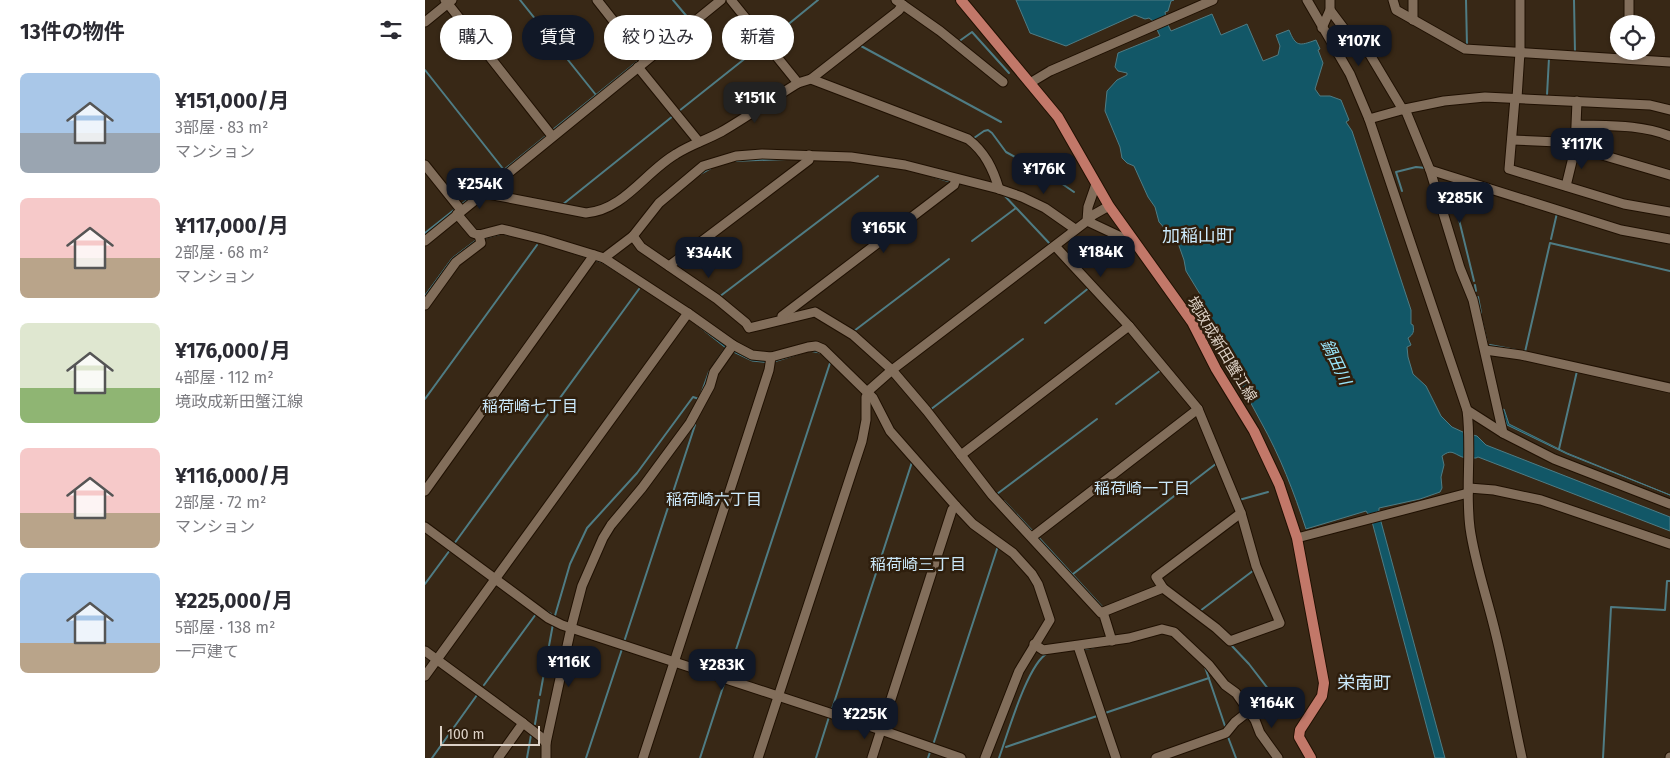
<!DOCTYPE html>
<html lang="ja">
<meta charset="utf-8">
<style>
:root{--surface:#fff;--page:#f7f7f7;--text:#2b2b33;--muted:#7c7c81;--accent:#111827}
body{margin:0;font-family:"Fira Sans","Noto Sans JP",sans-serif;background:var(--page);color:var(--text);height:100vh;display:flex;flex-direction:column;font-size:19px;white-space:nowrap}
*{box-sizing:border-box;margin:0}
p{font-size:16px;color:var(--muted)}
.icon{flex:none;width:28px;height:28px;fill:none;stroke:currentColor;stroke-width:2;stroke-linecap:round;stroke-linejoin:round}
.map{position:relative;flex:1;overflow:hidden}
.details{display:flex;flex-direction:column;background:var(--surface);width:425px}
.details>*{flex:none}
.guide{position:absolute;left:15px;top:15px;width:475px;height:45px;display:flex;gap:10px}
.controls{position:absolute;left:1185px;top:15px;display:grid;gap:10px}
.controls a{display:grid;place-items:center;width:45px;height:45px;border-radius:50%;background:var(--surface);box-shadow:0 1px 4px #0004;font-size:25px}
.scale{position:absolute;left:15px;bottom:12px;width:100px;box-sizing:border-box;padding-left:5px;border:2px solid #ddd2c7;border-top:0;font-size:14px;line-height:18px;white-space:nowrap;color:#ddd2c7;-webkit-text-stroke:4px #2e1e0d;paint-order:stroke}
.price{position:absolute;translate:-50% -42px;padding:0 11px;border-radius:10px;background:var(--accent);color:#fff;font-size:16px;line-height:32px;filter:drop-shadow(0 1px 2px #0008)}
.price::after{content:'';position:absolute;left:50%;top:30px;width:15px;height:11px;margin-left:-8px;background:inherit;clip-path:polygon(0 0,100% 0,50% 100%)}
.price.active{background:#222;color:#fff}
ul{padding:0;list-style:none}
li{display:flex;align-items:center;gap:15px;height:125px;padding:0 20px}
li span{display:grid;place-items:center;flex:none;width:140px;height:100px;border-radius:8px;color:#555}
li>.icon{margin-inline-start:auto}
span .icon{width:60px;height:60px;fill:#fffc;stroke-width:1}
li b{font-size:21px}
h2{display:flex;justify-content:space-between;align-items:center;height:60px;padding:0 20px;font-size:21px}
.tag{padding:0 18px;border-radius:22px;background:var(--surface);box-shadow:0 1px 4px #0004;font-size:18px;line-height:45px}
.tag.active{background:var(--accent);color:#fff}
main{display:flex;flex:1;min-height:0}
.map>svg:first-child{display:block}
.water{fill:#125767;stroke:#4f7c84}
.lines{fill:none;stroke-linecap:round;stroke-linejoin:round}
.stream{stroke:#4f7c84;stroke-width:2}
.minor-casing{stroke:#1f1002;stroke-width:11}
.major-casing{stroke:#1f1002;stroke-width:12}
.minor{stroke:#826e5b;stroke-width:9}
.major{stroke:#c27869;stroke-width:10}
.labels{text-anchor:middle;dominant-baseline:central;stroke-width:5;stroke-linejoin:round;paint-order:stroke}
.street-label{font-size:15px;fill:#ddd2c7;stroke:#2e1e0d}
.water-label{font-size:16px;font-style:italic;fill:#99e4f9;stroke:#2e1e0d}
.neighbourhood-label{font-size:16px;fill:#cbe9fb;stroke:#2e1e0d}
.quarter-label{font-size:18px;fill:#cbe9fb;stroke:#2e1e0d}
</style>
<main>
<section class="details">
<h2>13件の物件<svg class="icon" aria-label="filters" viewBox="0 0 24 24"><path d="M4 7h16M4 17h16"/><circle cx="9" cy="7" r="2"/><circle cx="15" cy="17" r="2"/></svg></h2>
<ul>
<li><span style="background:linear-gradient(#a9c7e8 60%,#9aa5b1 0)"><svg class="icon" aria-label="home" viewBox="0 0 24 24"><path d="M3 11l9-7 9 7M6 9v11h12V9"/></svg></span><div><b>¥151,000/月</b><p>3部屋 · 83 m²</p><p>マンション</p></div></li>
<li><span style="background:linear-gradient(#f6c9c9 60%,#b9a48a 0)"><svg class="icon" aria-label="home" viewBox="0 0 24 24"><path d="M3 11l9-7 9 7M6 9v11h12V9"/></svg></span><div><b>¥117,000/月</b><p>2部屋 · 68 m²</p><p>マンション</p></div></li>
<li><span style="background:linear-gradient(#dfe7d0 65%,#8fb573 0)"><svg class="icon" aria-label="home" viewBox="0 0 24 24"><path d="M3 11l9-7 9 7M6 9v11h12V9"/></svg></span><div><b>¥176,000/月</b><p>4部屋 · 112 m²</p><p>境政成新田蟹江線</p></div></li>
<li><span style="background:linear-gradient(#f6c9c9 65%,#b9a48a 0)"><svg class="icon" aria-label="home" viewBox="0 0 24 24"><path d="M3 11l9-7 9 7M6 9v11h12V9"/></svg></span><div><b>¥116,000/月</b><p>2部屋 · 72 m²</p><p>マンション</p></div></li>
<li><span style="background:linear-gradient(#a9c7e8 70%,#b9a48a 0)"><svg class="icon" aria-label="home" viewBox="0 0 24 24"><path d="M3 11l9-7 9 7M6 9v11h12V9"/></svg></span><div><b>¥225,000/月</b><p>5部屋 · 138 m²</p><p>一戸建て</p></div></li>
</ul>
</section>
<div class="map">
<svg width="1245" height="758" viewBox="0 0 1245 758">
<rect width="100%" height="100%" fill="#382816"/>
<g class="water">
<path d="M591,0H749L746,1L743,11L740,12L742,23L746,31L787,14L796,35L822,24L838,61L853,55L855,46L851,35L864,30C871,47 874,46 891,40L895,49L893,50L898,63L890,89L895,96H905L916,100L924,120L921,122L927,131L986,310V324L988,325C989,331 989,334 983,338L986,345L982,347L983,357L988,374L1001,386L1016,416L1027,427L1040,433L1052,436L1061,445L1245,517V531L1053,457L1051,458C1047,458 1042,458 1037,457C1028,453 1026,449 1017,456L1019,465L1016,477L1017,488L1015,492L995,499L954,508V511L951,512L952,519L955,518L1020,758H1010L945,514H943L941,511L881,529C869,492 855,456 836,422C819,389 799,357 782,324V319L775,294L761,271L759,260L753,243L734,222L730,207L723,197L709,166L702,163L697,158L695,147L680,111L682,91L692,80L702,75V73L693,71L690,67L693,53L735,36L728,21L724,18L720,19L710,15L641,46L605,33Z"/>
<polygon points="75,231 117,241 180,261 251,307 306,346 328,358 340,360 390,349 395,351 406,362 405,363 395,353 384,351 346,363 327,361 302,349 259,315 178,263 114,242 77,234 54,240 29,261 0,301 0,295 27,258 52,239"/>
<polygon points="1079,409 1084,424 1142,453 1245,495 1142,454 1082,425 1077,410"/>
</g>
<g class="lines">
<g class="stream">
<polyline points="95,0 171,95"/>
<polyline points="248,0 264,19"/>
<polyline points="1041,0 1042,46"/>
<polyline points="1149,0 1150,53"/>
<polyline points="344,40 393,0"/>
<polyline points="533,42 547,32 584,73"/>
<polyline points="436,46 576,122"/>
<polyline points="222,54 236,44"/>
<polyline points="0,70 79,170"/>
<polyline points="1122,95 1124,58"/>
<polyline points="254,111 337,45"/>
<polyline points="129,129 212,62"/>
<polyline points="549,138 559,131 563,130 567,133 581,152 630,179 649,192"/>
<polyline points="307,161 362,159"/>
<polyline points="275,174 286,168"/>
<polyline points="507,176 526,182"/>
<polyline points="1028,181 1027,191 1049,281"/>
<polyline points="977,191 971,172 991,167 1001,168"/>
<polyline points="578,194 626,245"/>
<polyline points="37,204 121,136"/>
<polyline points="137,205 248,116"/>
<polyline points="0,233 29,210"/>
<polyline points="1126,239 1132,213"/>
<polyline points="547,241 591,208"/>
<polyline points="1050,285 1051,291"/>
<polyline points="294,297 453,176"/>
<polyline points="1053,297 1056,313"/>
<polyline points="1057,321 1062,342"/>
<polyline points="620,323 665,287"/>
<polyline points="429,331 524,259"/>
<polyline points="1065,345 1091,350"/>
<polyline points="1101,352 1100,352 1125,243 1245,271"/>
<polyline points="276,394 284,372 299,350"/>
<polyline points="0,399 112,245"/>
<polyline points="691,404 736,370"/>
<polyline points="505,410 598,339"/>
<polyline points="1134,449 1152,371"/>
<polyline points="572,494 672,419"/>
<polyline points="814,500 843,492"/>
<polyline points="579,501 608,532"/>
<polyline points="612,536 678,608"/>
<polyline points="29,544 214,289"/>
<polyline points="648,574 792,463"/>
<polyline points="0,584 25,550"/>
<polyline points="115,608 126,614"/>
<polyline points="775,611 829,570"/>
<polyline points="129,619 145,564 162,528 212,473 268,397 274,399"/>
<polyline points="199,642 270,425"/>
<polyline points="807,646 824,664 854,703"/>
<polyline points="660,649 670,647"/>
<polyline points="780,667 801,729"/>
<polyline points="302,677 405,363"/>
<polyline points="59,685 111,614"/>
<polyline points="115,695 128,624"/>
<polyline points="406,712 487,462"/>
<polyline points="680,713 784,678"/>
<polyline points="110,724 114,700"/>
<polyline points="803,737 811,758"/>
<polyline points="508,745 573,546"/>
<polyline points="581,747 672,716"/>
<polyline points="7,758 52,695"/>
<polyline points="102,758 106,735"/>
<polyline points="161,758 197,649"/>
<polyline points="275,758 299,684"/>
<polyline points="391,758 404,717"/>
<polyline points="503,758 505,752"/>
<path d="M574,758C582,736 603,662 623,653"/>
<polyline points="1178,758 1186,607 1240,610 1242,581 1245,581"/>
</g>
<defs>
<g id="minor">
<polyline points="20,0 127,136"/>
<polyline points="172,0 220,61"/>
<polyline points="306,0 373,83"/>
<polyline points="471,0 515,31 578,82"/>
<path d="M882,0L925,74L944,119L1042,410C1047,450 1040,489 1045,528C1050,564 1063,600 1071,635C1081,676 1088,717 1097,758"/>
<polyline points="968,0 971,10 1040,49 1245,62"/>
<polyline points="988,0 988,20"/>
<polyline points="1204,0 1204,24"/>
<polyline points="905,10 929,42 941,48 978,110"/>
<polyline points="0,22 27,0"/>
<polyline points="897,28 905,10 905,0"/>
<polyline points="213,67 274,142"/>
<polyline points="386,79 473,11 478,5"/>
<polyline points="605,83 625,71 788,0"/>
<polyline points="1090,98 1084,169 1199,204 1245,212"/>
<polyline points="1092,98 1095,52 1095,0"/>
<polyline points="980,109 1005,170 1035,268 1048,300 1078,433"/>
<polyline points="944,119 980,109 1019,101 1060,97 1225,105 1245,110"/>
<path d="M1152,125C1183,126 1215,124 1245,136"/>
<polyline points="1087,140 1133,142 1245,175"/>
<polyline points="0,165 36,210"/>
<polyline points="1005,170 1196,230 1245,239"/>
<polyline points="671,184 663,207 662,221 711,244"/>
<polyline points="1141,186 1150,149 1152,101"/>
<path d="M59,191L63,194L161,213C199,210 220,172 251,154C265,145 281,140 296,132C322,117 347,99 373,83L386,79L543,139C560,152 568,169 574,189"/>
<polyline points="32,214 48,233 54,235 77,229 117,239 179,258 263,313 308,345 327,355 346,357 383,347 391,346 398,349 442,392 448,398 465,431 531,506 548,524 588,553 607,574 613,584 625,620 594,671 560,758"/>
<polyline points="208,236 216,247 292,299 321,323 324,328 390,312 428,335 467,370 502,411 567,495 676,613 678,612 687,641"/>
<polyline points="0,241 296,0"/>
<polyline points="630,246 704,326 773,409 816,513 831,566 855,623 805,641 791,628 738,588"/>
<polyline points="179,258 208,236 234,203 278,166 311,156 337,154 426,157 480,165 574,189 597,197 620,208 650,229"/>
<polyline points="244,266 384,160 384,155"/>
<polyline points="0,305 31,262 56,243 54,235"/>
<polyline points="358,319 357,316 529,185 531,179"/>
<polyline points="1060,350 1096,355 1245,388"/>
<polyline points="442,392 467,370 662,221 668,215 684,206"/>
<polyline points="1042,410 1078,433 1129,459 1245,504"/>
<polyline points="536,455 704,326"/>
<polyline points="1044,488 1069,490 1116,500 1245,544"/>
<polyline points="0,491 169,255"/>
<polyline points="0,527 123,618 137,625 456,730 536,758"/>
<polyline points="607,537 773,409"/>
<polyline points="872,538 1043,493"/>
<polyline points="678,612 738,588 731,577 816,513"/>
<polyline points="609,644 618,650 704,638 737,629 749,632 784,665 800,685 811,693 830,720 835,733 853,758"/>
<polyline points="653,646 691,758"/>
<polyline points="0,651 98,723 116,737 121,743"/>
<polyline points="0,676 263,313"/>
<polyline points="73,758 98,723"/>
<polyline points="121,758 121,743 146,628 157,586 178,538 186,525 217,488 265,423 285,386 289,372 308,345"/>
<polyline points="218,758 344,370 346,357"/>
<polyline points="333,758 437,441 441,420 441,397 444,394"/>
<polyline points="447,758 527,510 531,506"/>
<polyline points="731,758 801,733 810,722 824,711"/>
<polyline points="1245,758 1245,757"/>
</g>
<polyline id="major" points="536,0 633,117 684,206 767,322 791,369 829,431 854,484 872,538 899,683 897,696 875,730 874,737 886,758"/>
</defs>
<use href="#minor" class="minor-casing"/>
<use href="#major" class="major-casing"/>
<use href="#minor" class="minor"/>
<use href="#major" class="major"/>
</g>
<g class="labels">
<g class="street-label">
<text transform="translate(797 349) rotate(59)">境政成新田蟹江線</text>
</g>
<g class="water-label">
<text transform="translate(911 362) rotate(65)">鍋田川</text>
</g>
<g class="neighbourhood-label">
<text x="105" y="406">稲荷崎七丁目</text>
<text x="717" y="488">稲荷崎一丁目</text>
<text x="289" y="499">稲荷崎六丁目</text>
<text x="493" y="564">稲荷崎三丁目</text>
</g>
<g class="quarter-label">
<text x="773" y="236">加稲山町</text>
<text x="939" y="683">栄南町</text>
</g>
</g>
</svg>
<div class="controls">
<a><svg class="icon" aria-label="locate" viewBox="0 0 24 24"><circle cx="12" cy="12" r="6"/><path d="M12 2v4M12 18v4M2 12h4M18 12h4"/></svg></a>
</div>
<div class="scale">100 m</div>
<b class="price" style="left:934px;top:67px">¥107K</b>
<b class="price active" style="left:330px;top:124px">¥151K</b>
<b class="price" style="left:1157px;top:170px">¥117K</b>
<b class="price" style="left:619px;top:195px">¥176K</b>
<b class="price" style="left:55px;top:210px">¥254K</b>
<b class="price" style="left:1035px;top:224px">¥285K</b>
<b class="price" style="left:459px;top:254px">¥165K</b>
<b class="price" style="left:676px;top:278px">¥184K</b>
<b class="price" style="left:284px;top:279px">¥344K</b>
<b class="price" style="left:144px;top:688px">¥116K</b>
<b class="price" style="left:297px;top:691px">¥283K</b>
<b class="price" style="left:847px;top:729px">¥164K</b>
<b class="price" style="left:440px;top:740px">¥225K</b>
<div class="guide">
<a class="tag">購入</a>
<a class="tag active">賃貸</a>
<a class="tag">絞り込み</a>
<a class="tag">新着</a>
</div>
</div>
</main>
